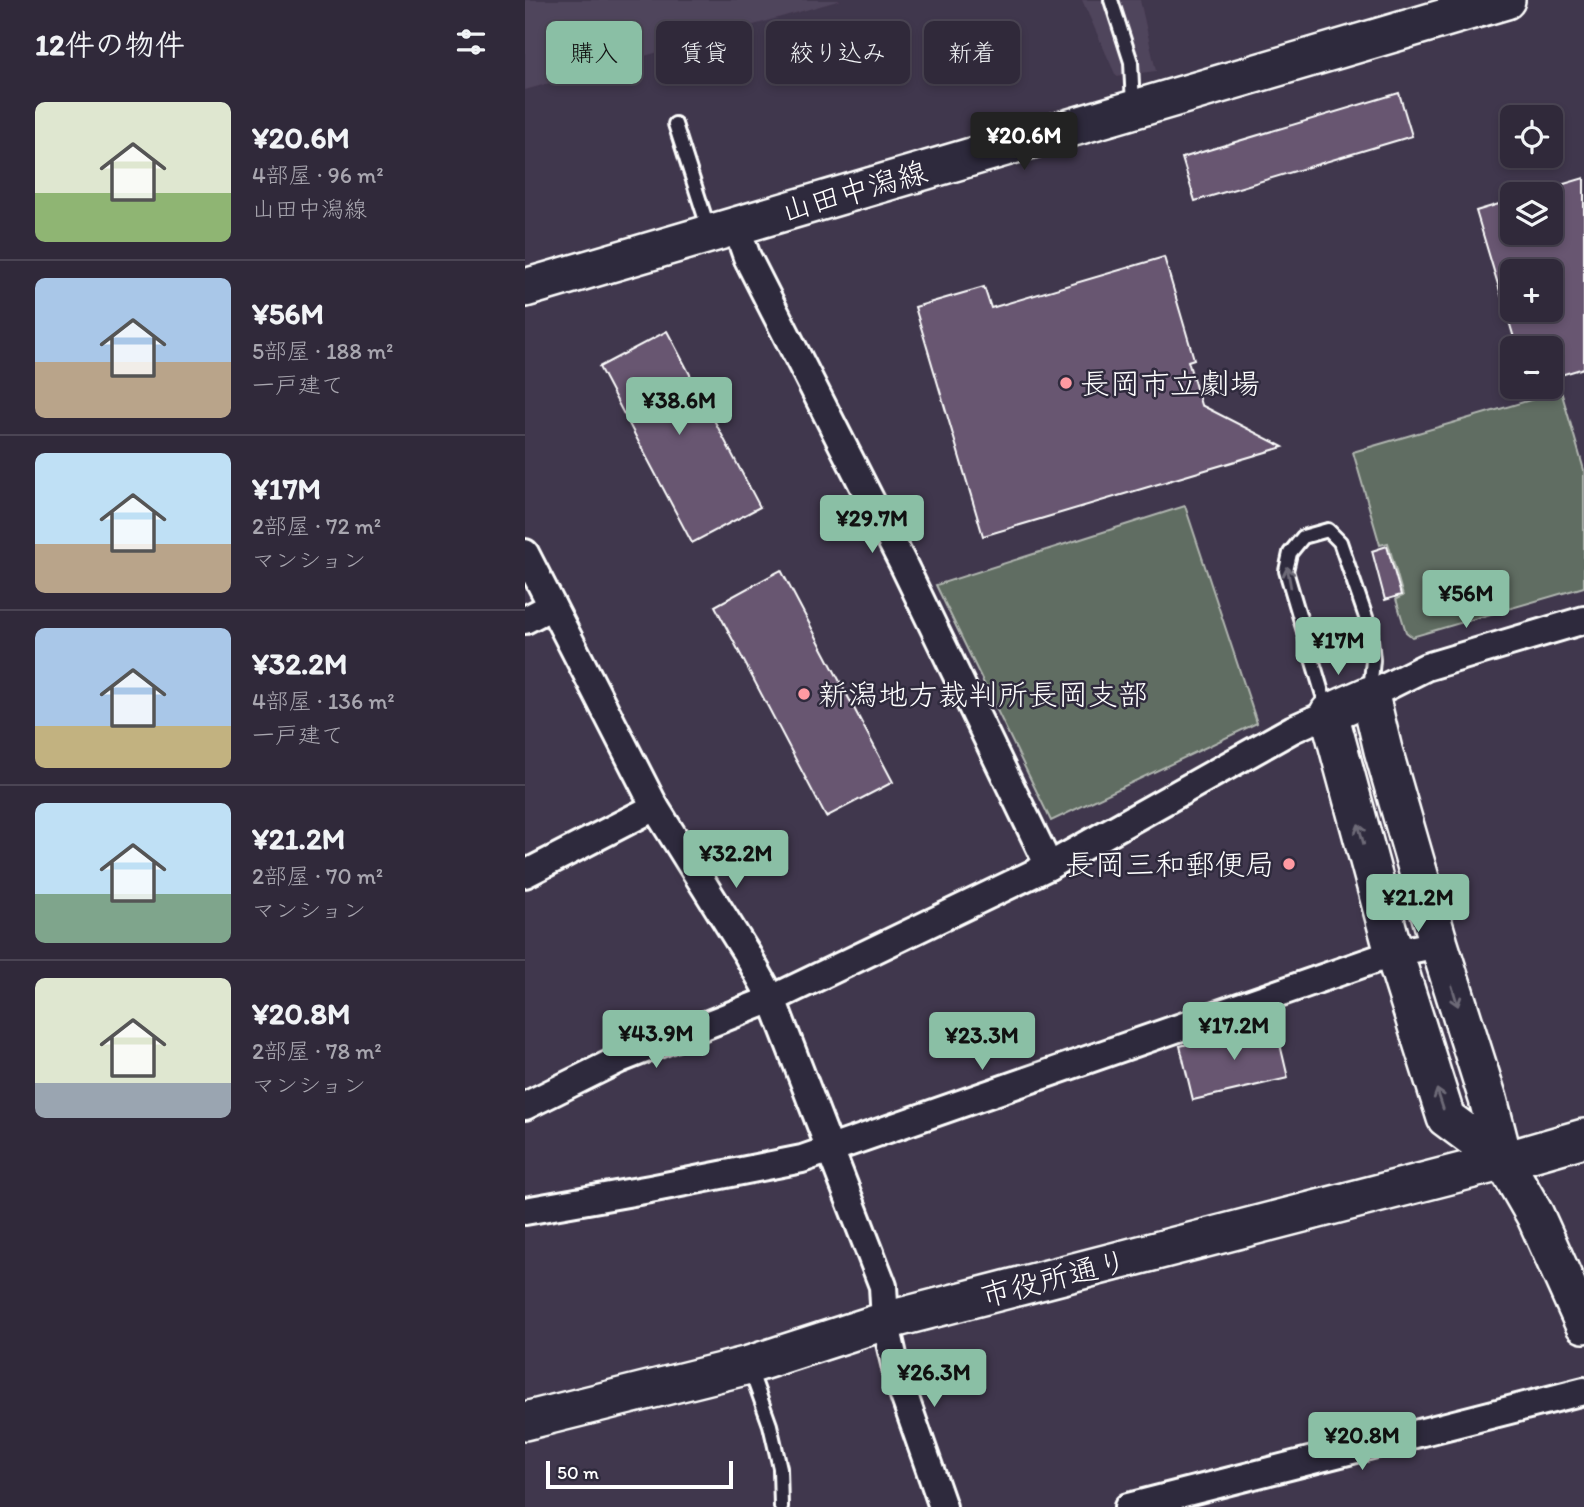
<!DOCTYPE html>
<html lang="ja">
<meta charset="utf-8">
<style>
:root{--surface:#30293a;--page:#3c3545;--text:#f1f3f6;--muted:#a8a6af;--line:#4b4554;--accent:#8abfa5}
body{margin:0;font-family:Itim,"Klee One",sans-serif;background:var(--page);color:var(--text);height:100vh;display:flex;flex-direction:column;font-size:26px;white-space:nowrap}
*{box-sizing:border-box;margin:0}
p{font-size:23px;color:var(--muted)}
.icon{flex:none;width:38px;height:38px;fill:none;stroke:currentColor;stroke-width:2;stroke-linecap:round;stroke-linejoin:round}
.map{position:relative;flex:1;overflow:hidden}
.side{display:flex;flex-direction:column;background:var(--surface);width:525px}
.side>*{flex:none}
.hud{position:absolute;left:21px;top:21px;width:665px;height:63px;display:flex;gap:14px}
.controls{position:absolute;left:975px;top:105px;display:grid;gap:14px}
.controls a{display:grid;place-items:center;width:63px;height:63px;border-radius:10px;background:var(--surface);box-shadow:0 4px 10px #0003,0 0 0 2px var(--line);font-size:35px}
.scale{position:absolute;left:21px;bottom:18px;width:187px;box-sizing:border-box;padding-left:7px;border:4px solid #fff;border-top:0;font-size:19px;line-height:24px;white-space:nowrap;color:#fff;-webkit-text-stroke:5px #2f2a3d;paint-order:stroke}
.price{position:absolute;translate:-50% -60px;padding:0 16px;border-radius:7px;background:var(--accent);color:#111;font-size:23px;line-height:46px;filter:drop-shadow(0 2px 4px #0008)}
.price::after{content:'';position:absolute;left:50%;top:42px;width:21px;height:16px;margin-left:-10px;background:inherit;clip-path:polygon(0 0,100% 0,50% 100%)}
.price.selected{background:#222;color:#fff}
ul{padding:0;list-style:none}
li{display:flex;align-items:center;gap:21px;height:175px;padding:0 35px}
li+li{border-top:2px solid var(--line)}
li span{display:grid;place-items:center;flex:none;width:196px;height:140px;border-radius:10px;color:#555}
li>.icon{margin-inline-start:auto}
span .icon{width:84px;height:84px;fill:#fffc;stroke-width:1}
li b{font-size:30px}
h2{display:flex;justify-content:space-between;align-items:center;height:84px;padding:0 35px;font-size:30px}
.tag{padding:0 24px;border-radius:10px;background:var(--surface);box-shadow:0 4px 10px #0003,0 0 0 2px var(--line);font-size:24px;line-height:63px}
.tag.selected{background:var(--accent);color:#111}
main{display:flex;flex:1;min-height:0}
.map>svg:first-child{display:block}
.built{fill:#50445b}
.green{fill:#616d62;stroke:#b0b6b0;stroke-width:2}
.building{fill:#675671;stroke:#fff;stroke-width:2;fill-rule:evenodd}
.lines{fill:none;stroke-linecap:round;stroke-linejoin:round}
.lane-casing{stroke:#fff;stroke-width:18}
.street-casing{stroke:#fff;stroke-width:32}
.secondary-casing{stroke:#fff;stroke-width:42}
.lane{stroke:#2f2a3d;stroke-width:12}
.street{stroke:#2f2a3d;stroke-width:26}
.secondary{stroke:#2f2a3d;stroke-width:37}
.oneway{stroke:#6d6a77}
.poi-dot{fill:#ff9aa2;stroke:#2f2a3d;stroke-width:2.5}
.labels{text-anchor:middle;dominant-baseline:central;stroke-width:5;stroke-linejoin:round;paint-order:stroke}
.street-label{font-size:30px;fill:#fff;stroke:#2f2a3d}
.poi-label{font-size:30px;fill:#fff;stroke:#2f2a3d;text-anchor:start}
</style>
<main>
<section class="side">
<h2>12件の物件<svg class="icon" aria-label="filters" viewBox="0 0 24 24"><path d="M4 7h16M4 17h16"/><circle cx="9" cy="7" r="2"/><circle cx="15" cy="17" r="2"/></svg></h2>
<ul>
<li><span style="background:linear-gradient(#dfe7d0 65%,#8fb573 0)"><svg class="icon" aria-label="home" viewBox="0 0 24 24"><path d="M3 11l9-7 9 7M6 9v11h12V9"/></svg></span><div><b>¥20.6M</b><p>4部屋 · 96 m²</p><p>山田中潟線</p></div></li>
<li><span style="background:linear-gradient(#a9c7e8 60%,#b9a48a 0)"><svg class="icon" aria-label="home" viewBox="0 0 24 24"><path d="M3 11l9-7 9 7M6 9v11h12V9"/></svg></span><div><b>¥56M</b><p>5部屋 · 188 m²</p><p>一戸建て</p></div></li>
<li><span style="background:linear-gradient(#bfe0f5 65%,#b9a48a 0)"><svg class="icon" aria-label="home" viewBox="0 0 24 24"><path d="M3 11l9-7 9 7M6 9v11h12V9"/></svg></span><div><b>¥17M</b><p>2部屋 · 72 m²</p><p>マンション</p></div></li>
<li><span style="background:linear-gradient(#a9c7e8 70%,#c2b280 0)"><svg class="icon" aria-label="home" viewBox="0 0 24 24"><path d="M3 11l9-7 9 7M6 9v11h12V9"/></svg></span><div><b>¥32.2M</b><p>4部屋 · 136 m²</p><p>一戸建て</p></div></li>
<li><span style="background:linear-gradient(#bfe0f5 65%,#7fa58c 0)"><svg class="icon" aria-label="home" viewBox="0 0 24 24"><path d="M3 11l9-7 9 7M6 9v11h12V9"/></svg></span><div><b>¥21.2M</b><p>2部屋 · 70 m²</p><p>マンション</p></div></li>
<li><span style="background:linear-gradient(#dfe7d0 75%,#9aa5b1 0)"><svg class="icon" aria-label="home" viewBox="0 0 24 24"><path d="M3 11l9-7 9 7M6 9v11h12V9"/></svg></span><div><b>¥20.8M</b><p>2部屋 · 78 m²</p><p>マンション</p></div></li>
</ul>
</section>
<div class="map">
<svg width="1059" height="1507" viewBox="0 0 1059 1507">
<rect width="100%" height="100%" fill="#40374d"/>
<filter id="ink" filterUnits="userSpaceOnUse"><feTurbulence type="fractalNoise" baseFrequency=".0143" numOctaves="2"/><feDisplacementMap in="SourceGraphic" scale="14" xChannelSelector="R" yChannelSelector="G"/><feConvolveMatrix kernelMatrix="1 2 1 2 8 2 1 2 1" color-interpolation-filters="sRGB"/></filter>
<g filter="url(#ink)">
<g class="built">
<polygon points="0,0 316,0 0,90"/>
<polygon points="557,0 615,0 631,71 591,76"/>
</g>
<g class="green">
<polygon points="1036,391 1059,470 1059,587 887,637 881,632 871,599 878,596 863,543 855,545 828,452"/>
<polygon points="660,506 732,723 526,821 411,585"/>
</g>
<g class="building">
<polygon points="874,93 887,136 670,201 657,158"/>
<path d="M1059,178V368L1026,378V348H992L951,211L987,200V233H1026V194H1005ZM987,271H1026V310H987Z"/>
<polygon points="639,257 669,359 663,361 676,405 758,447 458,536 390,307 459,287 466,308"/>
<polygon points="142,331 235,507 167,543 74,367"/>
<polygon points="862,546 876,595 860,600 847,551"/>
<polygon points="256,570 368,782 301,817 190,606"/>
<polygon points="750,1023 763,1078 668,1100 655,1046"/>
</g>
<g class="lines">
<defs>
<g id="lane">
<polyline points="586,0 606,62 608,107"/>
<polyline points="150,124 184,230"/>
<polyline points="802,709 761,571 765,553 778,537 803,530 815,542 845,629 848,660 845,691"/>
<polyline points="225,1369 245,1425 255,1468 256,1507"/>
</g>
<g id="street">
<polyline points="211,226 222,257 379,566 524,866"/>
<polyline points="0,553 130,807 222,954 247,999 358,1286 360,1321 374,1381 418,1507"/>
<polyline points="0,620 27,606"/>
<polyline points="845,695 901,667 1059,620"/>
<polyline points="0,874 130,807"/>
<polyline points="0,1106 95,1059 247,999 524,866 768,729 804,713"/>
<polyline points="0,1211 125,1189 277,1159 869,953 914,944"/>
<polyline points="603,1507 1059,1391"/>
</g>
<g id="secondary">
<polyline points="0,288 981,0"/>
<polyline points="979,1161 921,1118 869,953 804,713 845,695 858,750 914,944 963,1099 979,1161 1010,1215 1059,1324"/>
<polyline points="0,1421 224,1365 360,1321 979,1161 1059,1138"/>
</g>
</defs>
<use href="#lane" class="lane-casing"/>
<use href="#street" class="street-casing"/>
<use href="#secondary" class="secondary-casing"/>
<use href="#lane" class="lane"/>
<use href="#street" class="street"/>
<use href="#secondary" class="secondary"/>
</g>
<defs><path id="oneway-shaft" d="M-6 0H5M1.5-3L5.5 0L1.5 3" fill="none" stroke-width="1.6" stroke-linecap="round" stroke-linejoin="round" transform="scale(1.75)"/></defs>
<g class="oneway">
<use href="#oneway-shaft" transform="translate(764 577) rotate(-100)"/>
<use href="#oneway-shaft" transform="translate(836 834) rotate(-105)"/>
<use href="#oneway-shaft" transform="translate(930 996) rotate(73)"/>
<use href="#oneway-shaft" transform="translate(915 1099) rotate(-108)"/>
</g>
</g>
<g class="poi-dot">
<circle cx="541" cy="383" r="7"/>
<circle cx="279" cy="694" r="7"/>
<circle cx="764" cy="864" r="7"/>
</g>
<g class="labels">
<g class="street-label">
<text transform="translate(329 191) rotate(-16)">山田中潟線</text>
<text transform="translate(529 1278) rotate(-14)">市役所通り</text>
</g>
<g class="poi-label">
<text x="555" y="383">長岡市立劇場</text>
<text x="293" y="694">新潟地方裁判所長岡支部</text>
<text x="750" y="864" text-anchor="end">長岡三和郵便局</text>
</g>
</g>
</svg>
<div class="controls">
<a><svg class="icon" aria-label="locate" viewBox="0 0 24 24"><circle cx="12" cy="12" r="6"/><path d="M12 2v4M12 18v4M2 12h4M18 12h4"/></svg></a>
<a><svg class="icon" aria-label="layers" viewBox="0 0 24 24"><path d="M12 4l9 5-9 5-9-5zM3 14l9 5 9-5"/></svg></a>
<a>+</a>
<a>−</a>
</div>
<div class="scale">50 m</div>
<b class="price selected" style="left:499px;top:172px">¥20.6M</b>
<b class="price" style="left:154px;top:437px">¥38.6M</b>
<b class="price" style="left:347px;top:555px">¥29.7M</b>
<b class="price" style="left:941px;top:630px">¥56M</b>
<b class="price" style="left:813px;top:677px">¥17M</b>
<b class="price" style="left:211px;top:890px">¥32.2M</b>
<b class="price" style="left:893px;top:934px">¥21.2M</b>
<b class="price" style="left:709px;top:1062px">¥17.2M</b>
<b class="price" style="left:131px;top:1070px">¥43.9M</b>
<b class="price" style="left:457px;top:1072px">¥23.3M</b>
<b class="price" style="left:409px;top:1409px">¥26.3M</b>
<b class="price" style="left:837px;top:1472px">¥20.8M</b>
<div class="hud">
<a class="tag selected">購入</a>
<a class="tag">賃貸</a>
<a class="tag">絞り込み</a>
<a class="tag">新着</a>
</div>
</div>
</main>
